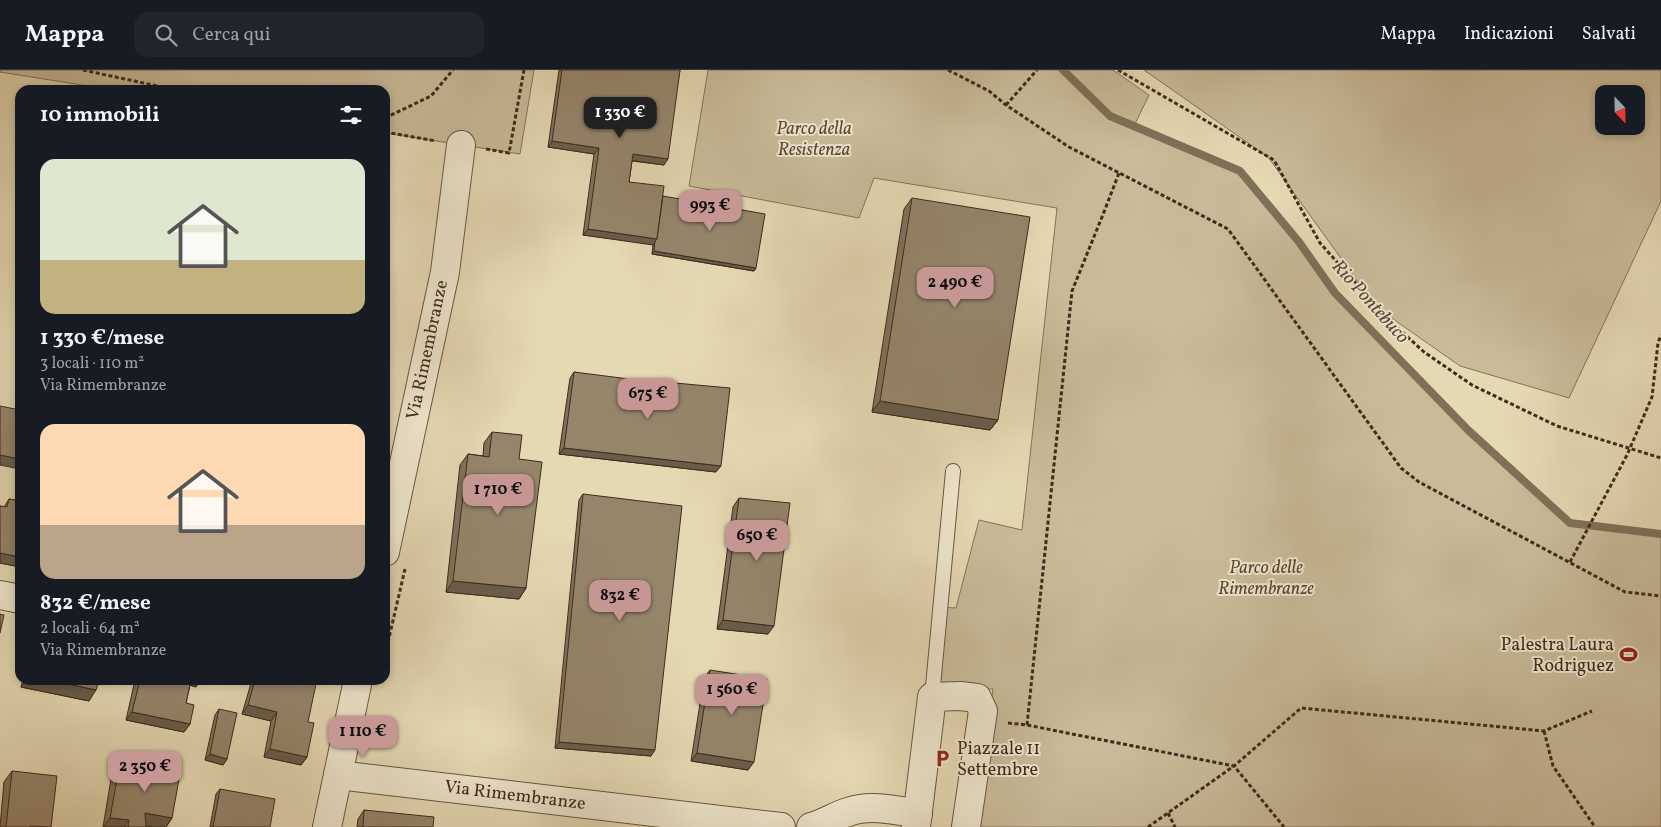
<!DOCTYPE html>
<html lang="it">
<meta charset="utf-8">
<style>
:root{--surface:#171b24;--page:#20242c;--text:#f1f3f6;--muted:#9ea1a6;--line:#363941;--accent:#c59692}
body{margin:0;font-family:Vollkorn,serif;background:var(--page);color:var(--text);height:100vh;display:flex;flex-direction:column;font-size:19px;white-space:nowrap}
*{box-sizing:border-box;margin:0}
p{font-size:16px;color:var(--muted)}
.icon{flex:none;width:28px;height:28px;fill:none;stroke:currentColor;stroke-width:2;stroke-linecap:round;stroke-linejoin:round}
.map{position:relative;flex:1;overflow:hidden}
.panel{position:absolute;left:15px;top:15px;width:375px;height:600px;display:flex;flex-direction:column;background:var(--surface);border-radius:15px;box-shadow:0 2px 8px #0003}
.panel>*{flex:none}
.needle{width:32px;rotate:158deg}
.fabs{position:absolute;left:1595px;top:15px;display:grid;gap:10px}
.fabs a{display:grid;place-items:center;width:50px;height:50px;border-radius:10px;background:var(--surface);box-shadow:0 2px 8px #0003;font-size:25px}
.price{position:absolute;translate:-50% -42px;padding:0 11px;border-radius:10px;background:var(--accent);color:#111;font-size:16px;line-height:32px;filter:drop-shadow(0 1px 2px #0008)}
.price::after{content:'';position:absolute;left:50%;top:30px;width:15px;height:11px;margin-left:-8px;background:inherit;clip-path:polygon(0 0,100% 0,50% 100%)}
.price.selected{background:#222;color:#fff}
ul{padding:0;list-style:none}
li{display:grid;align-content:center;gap:10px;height:265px;padding:0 25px}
li span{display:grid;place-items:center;height:155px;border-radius:15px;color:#555}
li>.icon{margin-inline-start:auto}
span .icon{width:90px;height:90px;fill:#fffc;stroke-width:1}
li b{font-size:21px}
h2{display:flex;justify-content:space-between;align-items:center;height:60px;padding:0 25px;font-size:21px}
header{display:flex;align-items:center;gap:30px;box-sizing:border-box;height:70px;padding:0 25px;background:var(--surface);border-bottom:1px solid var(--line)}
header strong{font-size:24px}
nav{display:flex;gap:28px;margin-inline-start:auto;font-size:18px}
.search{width:350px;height:45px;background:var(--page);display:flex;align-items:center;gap:12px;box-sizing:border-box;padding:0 18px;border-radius:15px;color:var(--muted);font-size:19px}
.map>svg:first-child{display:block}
.green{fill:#c9bb9a;stroke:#84735a;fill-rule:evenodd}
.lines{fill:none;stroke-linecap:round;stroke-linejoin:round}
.stream{stroke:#807058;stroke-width:8}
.service-casing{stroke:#685641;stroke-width:16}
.minor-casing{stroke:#685641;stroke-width:30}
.path{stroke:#3e2b1b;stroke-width:3;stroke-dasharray:4 2.5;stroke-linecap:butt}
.service{stroke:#eee6ce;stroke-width:14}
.minor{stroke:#eee6ce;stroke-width:28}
.wall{fill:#80725c;stroke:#3e2b1b}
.shaded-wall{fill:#685d4b;stroke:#3e2b1b}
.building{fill:#95856b;stroke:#3e2b1b}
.labels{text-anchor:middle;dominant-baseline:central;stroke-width:4;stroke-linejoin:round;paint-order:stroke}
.park-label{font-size:18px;font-style:italic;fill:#5a4834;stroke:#eee6ce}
.street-label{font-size:18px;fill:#3e2b1b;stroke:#eee6ce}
.poi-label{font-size:18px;fill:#3e2b1b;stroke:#eee6ce;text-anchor:end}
.water-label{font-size:19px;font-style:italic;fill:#5a4834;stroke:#eee6ce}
</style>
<header>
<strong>Mappa</strong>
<div class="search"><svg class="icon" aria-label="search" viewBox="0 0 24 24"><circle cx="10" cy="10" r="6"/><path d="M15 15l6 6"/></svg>Cerca qui</div>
<nav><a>Mappa</a><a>Indicazioni</a><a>Salvati</a></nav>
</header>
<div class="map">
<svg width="1661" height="757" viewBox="0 0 1661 757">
<rect width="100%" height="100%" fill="#e5d9b4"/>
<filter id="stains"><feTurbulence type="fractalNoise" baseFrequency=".004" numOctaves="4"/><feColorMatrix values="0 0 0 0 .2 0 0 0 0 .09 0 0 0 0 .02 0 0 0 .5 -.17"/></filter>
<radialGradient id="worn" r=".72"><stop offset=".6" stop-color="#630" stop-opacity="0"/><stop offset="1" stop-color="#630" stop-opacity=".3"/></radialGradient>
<g class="green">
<polygon points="0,0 534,0 520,84 385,63 385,20 113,20 0,2"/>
<polygon points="708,0 1113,0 1149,25 1134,56 1240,101 1299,172 1335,223 1468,360 1570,452 1661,464 1661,757 973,757 993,619 930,619 937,537 956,538 979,450 1022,460 1057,138 874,108 859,148 689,116"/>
<path d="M1144,0H1661V131L1569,328L1460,296L1376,237L1268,87ZM1604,24H1636V56H1604Z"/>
</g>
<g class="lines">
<polyline class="stream" points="1063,0 1110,46 1240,101 1299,172 1335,223 1468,360 1570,453 1661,464"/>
<defs>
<polyline id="service" points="932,627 953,401"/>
<g id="minor">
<polyline points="385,482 445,202 461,75"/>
<polyline points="0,525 20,529"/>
<polyline points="338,705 781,757"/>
<polyline points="327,757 358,610"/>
<path d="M811,757C825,753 835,746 848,742C870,734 895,740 918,744"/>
<polyline points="916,757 932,627 960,626 977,628 983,641 966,757"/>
</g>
</defs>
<use href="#service" class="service-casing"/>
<use href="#minor" class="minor-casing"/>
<g class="path">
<polyline points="83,0 176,20"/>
<polyline points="948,0 989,21 1006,35 1069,77 1228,159 1401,398 1419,412 1625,522 1661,526"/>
<polyline points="1118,0 1274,90 1320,173 1388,249 1424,282 1472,315 1557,356 1661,388"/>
<polyline points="1006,35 1037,0"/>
<polyline points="385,48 431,26 453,0"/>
<polyline points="385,62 436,71"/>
<polyline points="486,79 509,83 524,0"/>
<polyline points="1570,492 1627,385 1652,327 1658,273 1661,265"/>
<polyline points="385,585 405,499"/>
<polyline points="1008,653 1027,655 1234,696 1284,757"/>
<polyline points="1027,655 1072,221 1104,142 1119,103"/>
<polyline points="1544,661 1553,696 1595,757"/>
<polyline points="1168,743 1175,757"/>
<polyline points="1148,757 1234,696 1301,638 1544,661 1592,641"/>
</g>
<use href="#service" class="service"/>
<use href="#minor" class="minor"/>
</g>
<g class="wall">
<polygon points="559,0 680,0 664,95 632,91 629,112 663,126 756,198 754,201 652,184 653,174 583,165 594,84 548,77"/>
<polygon points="912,128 998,350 990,360 872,342 904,139"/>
<polygon points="20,263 20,283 16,282 18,266"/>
<polygon points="574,302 629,315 672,318 675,313 716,402 559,384 570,308"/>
<polygon points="492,362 519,389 526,518 519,529 446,522 460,395 468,384 483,386 484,373"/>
<polygon points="583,424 651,686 555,678 579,430"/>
<polygon points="739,428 768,564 717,559 733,437"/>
<polygon points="9,429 20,431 20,490 15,496 0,493 0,436 4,437"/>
<polygon points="710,600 748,700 691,691 704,608"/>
<polygon points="23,610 99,610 89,631 21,617"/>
<polygon points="135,610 200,610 196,617 190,615 186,633 190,654 184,662 126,650"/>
<polygon points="252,610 294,610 308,652 307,687 301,695 264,687 271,651 242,644"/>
<polygon points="219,639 227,689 223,695 205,690 215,645"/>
<polygon points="120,692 172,748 166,757 153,757 146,756 146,757 103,757 112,703"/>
<polygon points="12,701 51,757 0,757 4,712"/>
<polygon points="220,719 270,757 210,757 216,724"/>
<polygon points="364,740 433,757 357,757 358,749"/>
</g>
<g class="shaded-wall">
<polygon points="552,71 599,78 594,84 548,77"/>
<polygon points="633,84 668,89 664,95 629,90"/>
<polygon points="588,159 657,169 653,175 583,165"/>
<polygon points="654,181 756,198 754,201 652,184"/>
<polygon points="20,276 20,283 16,282"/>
<polygon points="880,331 998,350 990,360 872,342"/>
<polygon points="564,378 721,396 716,402 559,384"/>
<polygon points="0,385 20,389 20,399 0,395"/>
<polygon points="0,483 20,487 20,490 15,496 0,493"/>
<polygon points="453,511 526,518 519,529 446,522"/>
<polygon points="723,550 774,556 768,564 717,559"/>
<polygon points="26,610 49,610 96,620 89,631 21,617"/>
<polygon points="189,610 200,610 196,617 186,614"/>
<polygon points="248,635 277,642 271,651 242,644"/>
<polygon points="132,642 190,654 184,662 126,650"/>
<polygon points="559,672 655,680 651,686 555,678"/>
<polygon points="270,679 307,687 301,695 264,687"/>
<polygon points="697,683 754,692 748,700 691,691"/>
<polygon points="210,684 227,689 223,695 205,690"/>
<polygon points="145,743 172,748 166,757 153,757 137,754"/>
<polygon points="110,748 129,750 124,757 103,757"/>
</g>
<g class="building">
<polygon points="562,0 680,0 668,89 633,84 629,112 664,116 657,169 588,159 599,78 552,71"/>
<polygon points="663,126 765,144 756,198 654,181 655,171 657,169"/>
<polygon points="912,128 1030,147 998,350 880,331"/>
<polygon points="574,302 629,309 629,315 675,318 675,313 730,318 721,396 564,378"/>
<polygon points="0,336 20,340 20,389 0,385"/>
<polygon points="492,362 522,365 519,389 542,392 526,518 453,511 468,384 489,387"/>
<polygon points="583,424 682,436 655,680 559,672"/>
<polygon points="739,428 790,433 774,556 723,550"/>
<polygon points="9,429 20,431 20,487 0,483 0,436 7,437"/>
<polygon points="0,544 4,545 0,563"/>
<polygon points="710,600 767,609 754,692 697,683"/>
<polygon points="49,610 99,610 96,620"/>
<polygon points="140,610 191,610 186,633 194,635 190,654 132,642"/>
<polygon points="255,610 294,610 316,614 308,652 314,653 307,687 270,679 277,642 248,635"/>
<polygon points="219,639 237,643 227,689 210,684"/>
<polygon points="120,692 181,698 172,748 145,743 146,757 128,757 129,750 110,748"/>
<polygon points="12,701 57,706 51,757 30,756 30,757 6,757"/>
<polygon points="220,719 275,729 270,757 213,757"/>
<polygon points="364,740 434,747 433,757 363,757"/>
</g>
<defs>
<symbol id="stadium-bare" viewBox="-9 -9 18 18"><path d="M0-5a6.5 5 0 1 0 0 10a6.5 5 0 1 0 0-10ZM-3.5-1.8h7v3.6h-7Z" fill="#8f2418" stroke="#eee6ce" stroke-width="2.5" paint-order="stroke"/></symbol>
<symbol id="parking-bare" viewBox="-9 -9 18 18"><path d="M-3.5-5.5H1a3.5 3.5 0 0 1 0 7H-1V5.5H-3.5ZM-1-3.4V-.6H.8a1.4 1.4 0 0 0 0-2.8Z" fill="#8f2418" stroke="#eee6ce" stroke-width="2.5" paint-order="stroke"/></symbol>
</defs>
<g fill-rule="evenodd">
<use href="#stadium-bare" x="1616" y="572" width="25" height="25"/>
<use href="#parking-bare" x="930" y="676" width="25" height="25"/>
</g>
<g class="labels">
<g class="park-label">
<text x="814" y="59">Parco della<tspan x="814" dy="21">Resistenza</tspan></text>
<text x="1266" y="498">Parco delle<tspan x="1266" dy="21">Rimembranze</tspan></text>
</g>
<g class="street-label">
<text transform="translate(428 280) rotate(-78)">Via Rimembranze</text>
<text transform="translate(515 726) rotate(7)">Via Rimembranze</text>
</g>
<g class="poi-label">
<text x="1614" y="575">Palestra Laura<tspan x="1614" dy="21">Rodriguez</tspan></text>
<text x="957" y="679" text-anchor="start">Piazzale 11<tspan x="957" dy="21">Settembre</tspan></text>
</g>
<g class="water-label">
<text transform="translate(1370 232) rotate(48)">Rio Pontebuco</text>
</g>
</g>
<rect width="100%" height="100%" filter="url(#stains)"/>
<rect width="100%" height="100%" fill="url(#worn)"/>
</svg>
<div class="fabs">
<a><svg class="needle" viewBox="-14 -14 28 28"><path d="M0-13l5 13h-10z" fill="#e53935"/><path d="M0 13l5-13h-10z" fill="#9ea1a6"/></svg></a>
</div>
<b class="price selected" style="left:620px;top:69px">1 330 €</b>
<b class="price" style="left:710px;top:162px">993 €</b>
<b class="price" style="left:955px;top:239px">2 490 €</b>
<b class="price" style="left:648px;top:350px">675 €</b>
<b class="price" style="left:498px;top:446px">1 710 €</b>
<b class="price" style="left:757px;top:492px">650 €</b>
<b class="price" style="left:620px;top:552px">832 €</b>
<b class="price" style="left:732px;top:646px">1 560 €</b>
<b class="price" style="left:363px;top:688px">1 110 €</b>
<b class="price" style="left:145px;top:723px">2 350 €</b>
<section class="panel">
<h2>10 immobili<svg class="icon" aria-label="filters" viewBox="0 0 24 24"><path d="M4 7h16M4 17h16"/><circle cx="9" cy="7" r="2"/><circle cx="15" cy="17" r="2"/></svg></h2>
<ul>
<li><span style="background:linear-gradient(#dfe7d0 65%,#c2b280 0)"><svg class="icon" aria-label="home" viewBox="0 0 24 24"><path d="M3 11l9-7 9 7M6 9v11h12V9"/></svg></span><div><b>1 330 €/mese</b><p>3 locali · 110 m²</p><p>Via Rimembranze</p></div></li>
<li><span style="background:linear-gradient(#ffd9b3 65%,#b9a48a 0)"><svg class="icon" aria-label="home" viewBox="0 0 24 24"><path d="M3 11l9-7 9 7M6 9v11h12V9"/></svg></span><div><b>832 €/mese</b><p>2 locali · 64 m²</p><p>Via Rimembranze</p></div></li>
</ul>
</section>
</div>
